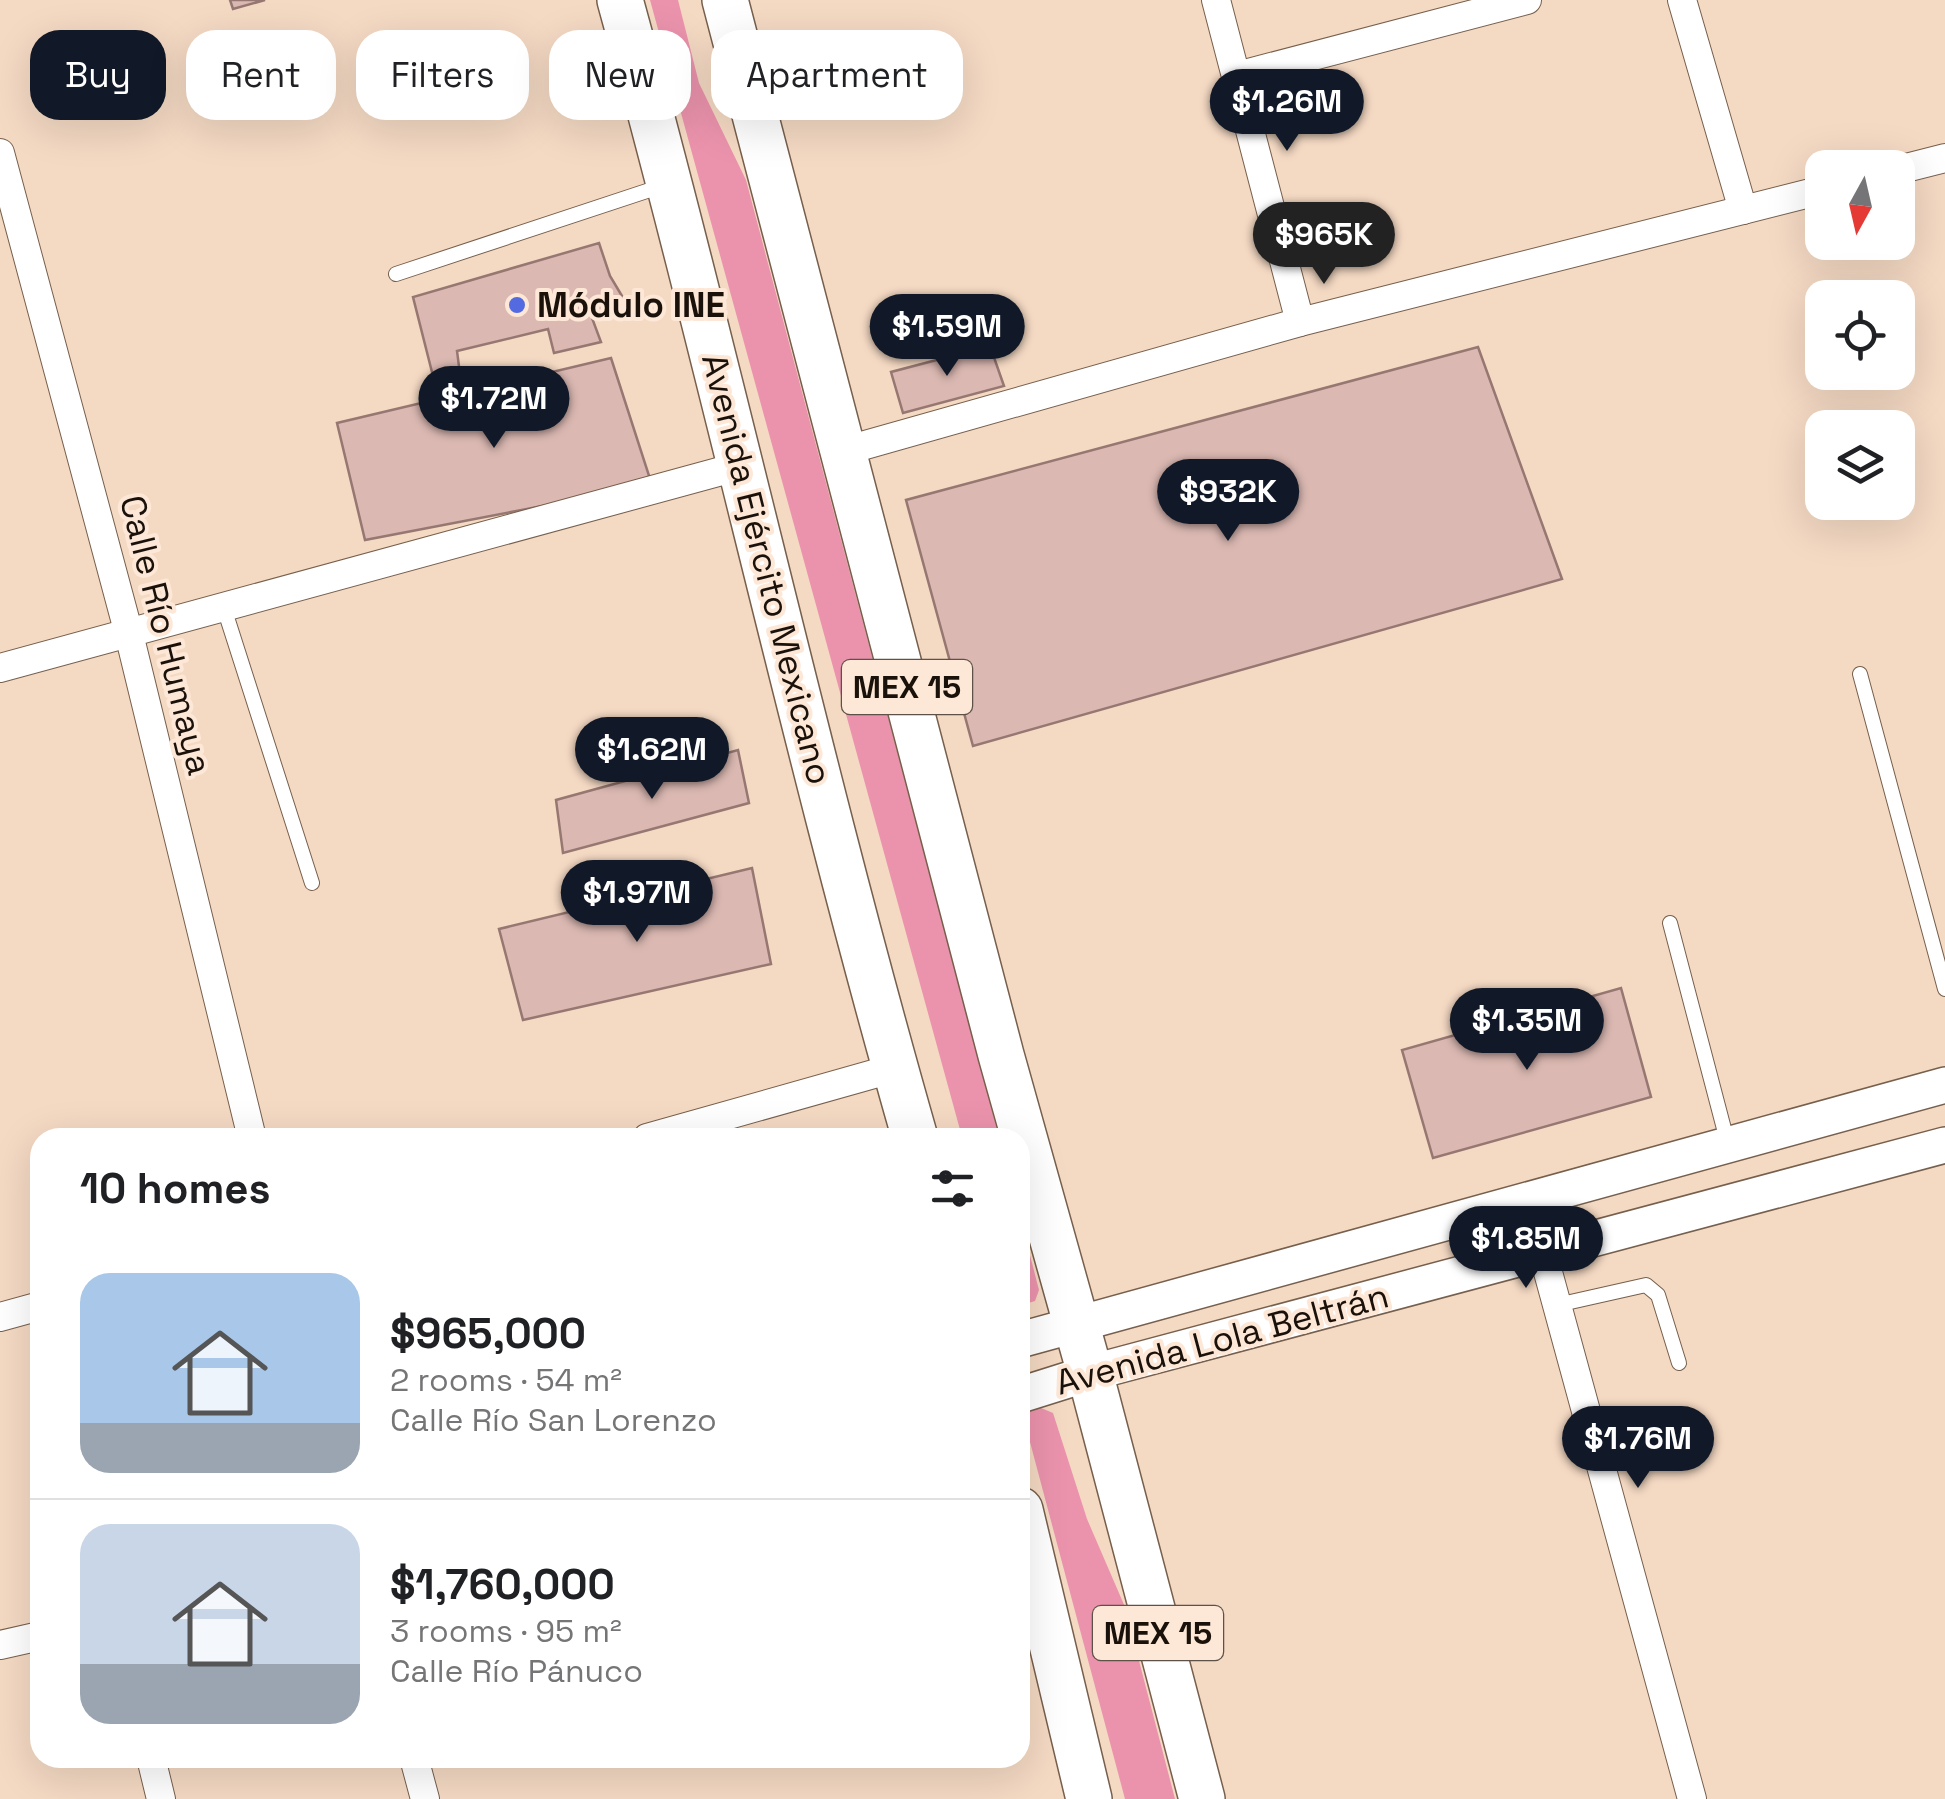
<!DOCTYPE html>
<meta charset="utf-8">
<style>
:root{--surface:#fff;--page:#f6f6f6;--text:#202124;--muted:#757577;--line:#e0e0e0;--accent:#111827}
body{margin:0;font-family:"Space Grotesk",sans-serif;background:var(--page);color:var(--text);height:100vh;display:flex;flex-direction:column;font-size:38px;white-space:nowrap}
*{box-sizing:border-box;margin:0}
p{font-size:32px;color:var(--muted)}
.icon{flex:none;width:55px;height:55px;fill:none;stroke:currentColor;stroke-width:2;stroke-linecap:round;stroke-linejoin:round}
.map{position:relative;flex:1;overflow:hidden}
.drawer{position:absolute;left:30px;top:1128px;width:1000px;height:640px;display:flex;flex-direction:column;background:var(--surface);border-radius:30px;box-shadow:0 10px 40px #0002}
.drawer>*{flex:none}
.top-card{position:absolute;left:30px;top:30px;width:1000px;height:90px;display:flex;gap:20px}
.needle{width:65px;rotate:188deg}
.fabs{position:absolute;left:1805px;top:150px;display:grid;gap:20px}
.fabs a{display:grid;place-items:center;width:110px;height:110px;border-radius:20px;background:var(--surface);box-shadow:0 10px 40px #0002;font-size:50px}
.price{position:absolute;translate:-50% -85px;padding:0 22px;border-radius:35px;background:var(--accent);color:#fff;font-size:32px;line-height:65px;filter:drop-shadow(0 2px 5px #0008)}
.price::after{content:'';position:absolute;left:50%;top:60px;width:30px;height:22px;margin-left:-15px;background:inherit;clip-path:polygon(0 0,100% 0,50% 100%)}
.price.current{background:#222;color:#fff}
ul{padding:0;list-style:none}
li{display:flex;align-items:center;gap:30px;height:250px;padding:0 50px}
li+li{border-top:2px solid var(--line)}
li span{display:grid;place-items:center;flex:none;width:280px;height:200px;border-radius:30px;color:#555}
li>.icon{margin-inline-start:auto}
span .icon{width:120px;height:120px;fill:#fffc;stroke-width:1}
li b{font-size:42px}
h2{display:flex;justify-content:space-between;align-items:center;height:120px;padding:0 50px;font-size:42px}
.tag{padding:0 35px;border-radius:30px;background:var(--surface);box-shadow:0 10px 40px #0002;font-size:35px;line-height:90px}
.tag.current{background:var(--accent);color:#fff}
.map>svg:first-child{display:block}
.green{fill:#eb93ad}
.building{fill:#dbb8b2;stroke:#977771;stroke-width:2.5}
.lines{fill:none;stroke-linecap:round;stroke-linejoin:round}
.service-casing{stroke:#765f4c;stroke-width:16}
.minor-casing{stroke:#765f4c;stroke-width:30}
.tertiary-casing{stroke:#765f4c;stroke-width:38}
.primary-casing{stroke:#765f4c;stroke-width:48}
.service{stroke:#fff;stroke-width:14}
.minor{stroke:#fff;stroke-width:28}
.tertiary{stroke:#fff;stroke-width:35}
.primary{stroke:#fff;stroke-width:45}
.poi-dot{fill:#546ae0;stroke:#fde7d6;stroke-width:4}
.labels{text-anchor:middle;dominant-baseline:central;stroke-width:8;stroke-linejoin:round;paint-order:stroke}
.shield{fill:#fde7d6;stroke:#5e5147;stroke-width:2.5}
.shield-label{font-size:32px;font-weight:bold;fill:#1a110a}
.poi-label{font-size:35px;font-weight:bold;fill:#1a110a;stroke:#fde7d6;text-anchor:start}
.street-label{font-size:35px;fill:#1a110a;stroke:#fde7d6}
</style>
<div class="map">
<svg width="1945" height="1799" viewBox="0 0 1945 1799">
<rect width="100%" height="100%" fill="#f4d9c3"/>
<g class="green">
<polygon points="650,0 678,0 699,83 746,180 999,1137 962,1137"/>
<polygon points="1020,1217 1039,1290 1035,1301 1022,1305"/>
<polygon points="1034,1405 1053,1413 1087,1519 1125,1607 1175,1799 1125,1799 1022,1412"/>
</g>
<g class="building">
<polygon points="230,0 265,0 233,9"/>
<polygon points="599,243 610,276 622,296 616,313 592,318 601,342 554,353 548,329 457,351 460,374 434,380 413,297"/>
<polygon points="990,346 1004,386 903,413 891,372"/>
<polygon points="1478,347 1562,579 973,746 906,500"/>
<polygon points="611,358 652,485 365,540 337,423"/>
<polygon points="738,750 749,803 563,853 556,800"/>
<polygon points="752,868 771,964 523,1020 499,929"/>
<polygon points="1621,988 1651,1097 1433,1158 1402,1050"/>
</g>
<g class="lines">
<defs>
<g id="service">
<polyline points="396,274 665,185"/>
<polyline points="224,608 312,883"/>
<polyline points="1860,674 1945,989"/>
<polyline points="1670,923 1728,1144"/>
<polyline points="1557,1305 1646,1285 1658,1295 1679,1363"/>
</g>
<g id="minor">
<polyline points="1216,0 1300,322"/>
<polyline points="1682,0 1743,210"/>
<polyline points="1237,76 1527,0"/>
<polyline points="0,153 129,634 252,1138"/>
<polyline points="1898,170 1945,158"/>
<polyline points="844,451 1300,322 1822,190"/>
<polyline points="0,668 740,466"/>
<polyline points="647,1138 895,1068"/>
<polyline points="1528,1199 1692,1799"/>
<polyline points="0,1317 40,1306"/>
<polyline points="0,1645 40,1636"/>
<polyline points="151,1758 161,1799"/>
<polyline points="414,1758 425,1799"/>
</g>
<g id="tertiary">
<polyline points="1020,1340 1945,1085"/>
<polyline points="1020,1395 1090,1373 1945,1145"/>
</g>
<g id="primary">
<path d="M620,0C724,378 807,761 915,1138"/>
<polyline points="725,0 1001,1055 1090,1373 1202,1799"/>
<polyline points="1020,1510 1089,1799"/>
</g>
</defs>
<use href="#service" class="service-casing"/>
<use href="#minor" class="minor-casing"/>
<use href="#tertiary" class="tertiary-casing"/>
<use href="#primary" class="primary-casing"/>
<use href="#service" class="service"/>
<use href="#minor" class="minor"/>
<use href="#tertiary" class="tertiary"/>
<use href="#primary" class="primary"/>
</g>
<circle class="poi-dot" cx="517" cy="305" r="10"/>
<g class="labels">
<g class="shield">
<rect x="842" y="660" width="130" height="54" rx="8"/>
<rect x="1093" y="1606" width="130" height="54" rx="8"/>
</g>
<g class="shield-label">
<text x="907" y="687">MEX 15</text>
<text x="1158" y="1633">MEX 15</text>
</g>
<g class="poi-label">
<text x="537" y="305">Módulo INE</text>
</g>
<g class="street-label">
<text transform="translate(767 569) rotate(76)">Avenida Ejército Mexicano</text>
<text transform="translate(166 635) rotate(76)">Calle Río Humaya</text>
<text transform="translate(1222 1339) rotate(-15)">Avenida Lola Beltrán</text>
</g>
</g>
</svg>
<div class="fabs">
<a><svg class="needle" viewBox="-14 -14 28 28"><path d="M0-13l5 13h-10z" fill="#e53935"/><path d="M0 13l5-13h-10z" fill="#757577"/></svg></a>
<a><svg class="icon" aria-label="locate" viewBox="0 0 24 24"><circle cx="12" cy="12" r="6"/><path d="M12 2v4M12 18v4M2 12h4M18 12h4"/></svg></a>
<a><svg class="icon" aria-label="layers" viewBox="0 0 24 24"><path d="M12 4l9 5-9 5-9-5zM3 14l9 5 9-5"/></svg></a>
</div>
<b class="price" style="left:1287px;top:154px">$1.26M</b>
<b class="price current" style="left:1324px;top:287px">$965K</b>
<b class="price" style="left:947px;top:379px">$1.59M</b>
<b class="price" style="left:494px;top:451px">$1.72M</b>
<b class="price" style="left:1228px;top:544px">$932K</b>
<b class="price" style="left:652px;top:802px">$1.62M</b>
<b class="price" style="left:637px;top:945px">$1.97M</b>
<b class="price" style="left:1527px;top:1073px">$1.35M</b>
<b class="price" style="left:1526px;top:1291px">$1.85M</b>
<b class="price" style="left:1638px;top:1491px">$1.76M</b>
<div class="top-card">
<a class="tag current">Buy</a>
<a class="tag">Rent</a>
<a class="tag">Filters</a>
<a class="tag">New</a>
<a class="tag">Apartment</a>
</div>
<section class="drawer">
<h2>10 homes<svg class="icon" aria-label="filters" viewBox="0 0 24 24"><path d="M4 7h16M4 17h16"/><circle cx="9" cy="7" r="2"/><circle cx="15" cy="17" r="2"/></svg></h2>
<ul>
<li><span style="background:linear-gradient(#a9c7e8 75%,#9aa5b1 0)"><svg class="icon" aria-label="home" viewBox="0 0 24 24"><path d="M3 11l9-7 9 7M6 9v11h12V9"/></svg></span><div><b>$965,000</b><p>2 rooms · 54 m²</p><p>Calle Río San Lorenzo</p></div></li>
<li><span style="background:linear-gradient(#c9d6e8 70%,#9aa5b1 0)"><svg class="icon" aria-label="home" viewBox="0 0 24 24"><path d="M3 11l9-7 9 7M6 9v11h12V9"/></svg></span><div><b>$1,760,000</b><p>3 rooms · 95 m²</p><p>Calle Río Pánuco</p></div></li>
</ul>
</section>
</div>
